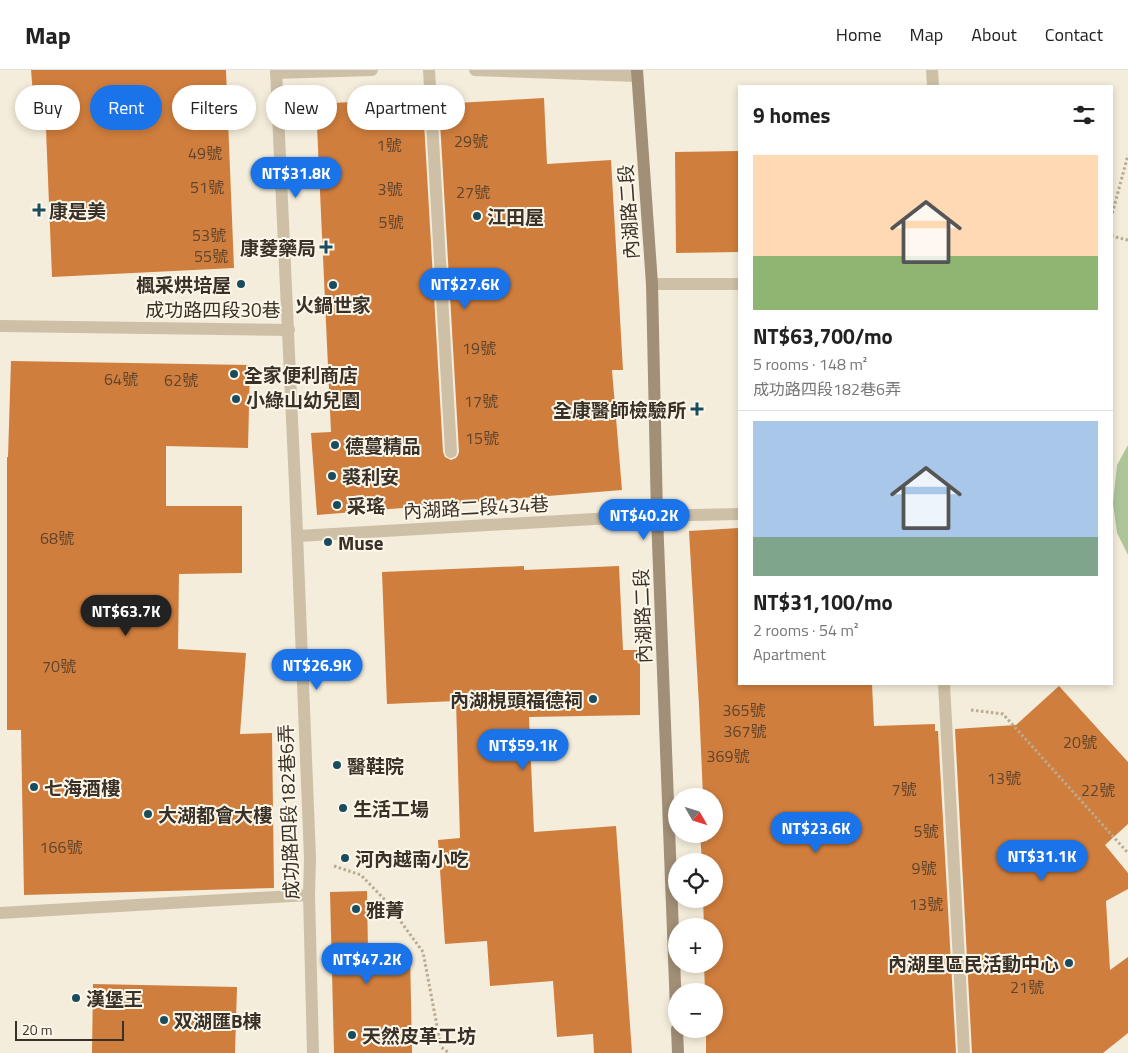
<!DOCTYPE html>
<meta charset="utf-8">
<style>
:root{--surface:#fff;--page:#f2f2f2;--text:#222;--muted:#767676;--line:#e0e0e0;--accent:#1a73e8}
body{margin:0;font-family:"Titillium Web","Noto Sans TC",sans-serif;background:var(--page);color:var(--text);height:100vh;display:flex;flex-direction:column;font-size:19px;white-space:nowrap}
*{box-sizing:border-box;margin:0}
p{font-size:16px;color:var(--muted)}
.icon{flex:none;width:28px;height:28px;fill:none;stroke:currentColor;stroke-width:2;stroke-linecap:round;stroke-linejoin:round}
.map{position:relative;flex:1;overflow:hidden}
.drawer{position:absolute;left:738px;top:15px;width:375px;height:600px;display:flex;flex-direction:column;background:var(--surface);border-radius:0px;box-shadow:0 2px 8px #0003}
.drawer>*{flex:none}
.hud{position:absolute;left:15px;top:15px;width:475px;height:45px;display:flex;gap:10px}
.needle{width:32px;rotate:129deg}
.tools{position:absolute;left:668px;top:718px;display:grid;gap:10px}
.tools a{display:grid;place-items:center;width:55px;height:55px;border-radius:50%;background:var(--surface);box-shadow:0 2px 8px #0003;font-size:25px}
.scale{position:absolute;left:15px;bottom:12px;width:109px;box-sizing:border-box;padding-left:5px;border:2px solid #393128;border-top:0;font-size:14px;line-height:18px;white-space:nowrap;color:#393128;-webkit-text-stroke:4px #fbf6e8;paint-order:stroke}
.price{position:absolute;translate:-50% -42px;padding:0 11px;border-radius:18px;background:var(--accent);color:#fff;font-size:16px;line-height:32px;filter:drop-shadow(0 1px 2px #0008)}
.price::after{content:'';position:absolute;left:50%;top:30px;width:15px;height:11px;margin-left:-8px;background:inherit;clip-path:polygon(0 0,100% 0,50% 100%)}
.price.active{background:#222;color:#fff}
ul{padding:0;list-style:none}
li{display:grid;align-content:center;gap:10px;height:265px;padding:0 15px}
li+li{border-top:1px solid var(--line)}
li span{display:grid;place-items:center;height:155px;border-radius:0px;color:#555}
li>.icon{margin-inline-start:auto}
span .icon{width:90px;height:90px;fill:#fffc;stroke-width:1}
li b{font-size:21px}
h2{display:flex;justify-content:space-between;align-items:center;height:60px;padding:0 15px;font-size:21px}
.tag{padding:0 18px;border-radius:22px;background:var(--surface);box-shadow:0 2px 8px #0003;font-size:18px;line-height:45px}
.tag.active{background:var(--accent);color:#fff}
header{display:flex;align-items:center;gap:30px;box-sizing:border-box;height:70px;padding:0 25px;background:var(--surface);border-bottom:1px solid var(--line)}
header strong{font-size:24px}
nav{display:flex;gap:28px;margin-inline-start:auto;font-size:18px}
.map>svg:first-child{display:block}
.green{fill:#aec59a}
.building{fill:#d07e3d}
.lines{fill:none;stroke-linecap:round;stroke-linejoin:round}
.path{stroke:#baaa90;stroke-width:3;stroke-dasharray:2.5 2.5;stroke-linecap:butt}
.lane{stroke:#cec0a6;stroke-width:12}
.street{stroke:#cec0a6;stroke-width:12}
.secondary{stroke:#a18f77;stroke-width:12}
.poi-dot{fill:#194c5e;stroke:#fbf6e8;stroke-width:2}
.labels{text-anchor:middle;dominant-baseline:central;stroke-width:4;stroke-linejoin:round;paint-order:stroke}
.number-label{font-size:16px;fill:#5f442d}
.poi-label{font-size:19px;font-weight:bold;fill:#393128;stroke:#fbf6e8;text-anchor:start}
.street-label{font-size:19px;fill:#393128;stroke:#fbf6e8}
</style>
<header>
<strong>Map</strong>
<nav><a>Home</a><a>Map</a><a>About</a><a>Contact</a></nav>
</header>
<div class="map">
<svg width="1128" height="983" viewBox="0 0 1128 983">
<rect width="100%" height="100%" fill="#f4eddb"/>
<polygon class="green" points="1128,375 1128,485 1117,463 1113,433 1117,395"/>
<g class="building">
<polygon points="31,0 226,0 234,198 52,207 45,35 34,36"/>
<polygon points="544,28 547,94 611,90 623,300 612,300 622,420 317,445 311,363 331,362 316,34 403,29 404,36 423,35 443,382 445,387 451,390 456,388 458,385 459,382 439,34"/>
<polygon points="739,81 739,182 676,183 675,82"/>
<polygon points="11,291 250,295 248,378 166,376 166,436 242,436 242,503 179,504 178,579 246,583 240,664 272,663 274,818 24,825 21,660 7,660 7,387 8,387"/>
<polygon points="739,458 739,614 872,614 874,656 935,654 935,661 938,661 956,983 706,983 706,959 714,959 714,921 705,921 704,894 714,894 714,856 704,856 703,829 714,829 714,791 702,791 700,764 714,764 714,726 703,726 699,635 689,461"/>
<polygon points="524,496 524,500 619,496 623,580 640,580 640,645 529,647 534,762 616,756 632,983 594,983 593,964 557,967 553,911 490,916 487,871 445,874 438,770 460,768 456,631 387,634 382,502"/>
<polygon points="1059,616 1128,692 1128,754 1105,775 1128,803 1128,819 1106,831 1110,900 1128,887 1128,963 1103,983 972,983 955,659 1016,655"/>
<polygon points="367,821 368,882 410,881 412,983 334,983 330,822"/>
<polygon points="93,914 237,917 235,983 92,983"/>
</g>
<g class="lines">
<g class="path">
<polyline points="1111,148 1128,85"/>
<polyline points="1111,166 1128,170"/>
<polyline points="971,640 1003,644 1128,783"/>
<polyline points="334,796 361,805 385,830 423,882 441,977 449,983"/>
</g>
<g class="lane">
<polyline points="429,0 451,382"/>
<polyline points="475,0 637,6"/>
<polyline points="276,3 372,0"/>
<polyline points="652,214 739,214"/>
<polyline points="0,256 289,260"/>
<polyline points="298,466 646,446 739,444"/>
<polyline points="0,843 309,825"/>
</g>
<g class="street">
<path d="M276,0C289,263 300,525 310,788L309,825L313,983"/>
<polyline points="932,0 933,16"/>
<polyline points="944,614 964,983"/>
</g>
<g class="secondary">
<polyline points="637,0 652,214 657,446 676,940"/>
<polyline points="677,959 678,983"/>
</g>
</g>
<g class="poi-dot">
<path d="M36.5 132.5h5v5h5v5h-5v5h-5v-5h-5v-5h5z"/>
<circle cx="477" cy="146" r="5"/>
<path d="M323.5 169.5h5v5h5v5h-5v5h-5v-5h-5v-5h5z"/>
<circle cx="241" cy="214" r="5"/>
<circle cx="333" cy="215" r="5"/>
<circle cx="234" cy="304" r="5"/>
<circle cx="236" cy="329" r="5"/>
<path d="M694.5 331.5h5v5h5v5h-5v5h-5v-5h-5v-5h5z"/>
<circle cx="335" cy="375" r="5"/>
<circle cx="332" cy="406" r="5"/>
<circle cx="337" cy="435" r="5"/>
<circle cx="328" cy="472" r="5"/>
<circle cx="593" cy="629" r="5"/>
<circle cx="337" cy="695" r="5"/>
<circle cx="34" cy="717" r="5"/>
<circle cx="343" cy="738" r="5"/>
<circle cx="148" cy="744" r="5"/>
<circle cx="345" cy="788" r="5"/>
<circle cx="356" cy="839" r="5"/>
<circle cx="1069" cy="893" r="5"/>
<circle cx="76" cy="928" r="5"/>
<circle cx="164" cy="950" r="5"/>
<circle cx="352" cy="965" r="5"/>
</g>
<g class="labels">
<g class="number-label">
<text x="471" y="71">29號</text>
<text x="389" y="75">1號</text>
<text x="205" y="83">49號</text>
<text x="207" y="117">51號</text>
<text x="390" y="119">3號</text>
<text x="473" y="122">27號</text>
<text x="391" y="152">5號</text>
<text x="209" y="165">53號</text>
<text x="211" y="186">55號</text>
<text x="479" y="278">19號</text>
<text x="121" y="309">64號</text>
<text x="181" y="310">62號</text>
<text x="481" y="331">17號</text>
<text x="482" y="368">15號</text>
<text x="57" y="468">68號</text>
<text x="59" y="596">70號</text>
<text x="744" y="640">365號</text>
<text x="745" y="661">367號</text>
<text x="1080" y="672">20號</text>
<text x="728" y="686">369號</text>
<text x="1004" y="708">13號</text>
<text x="904" y="719">7號</text>
<text x="1098" y="720">22號</text>
<text x="926" y="761">5號</text>
<text x="61" y="777">166號</text>
<text x="924" y="798">9號</text>
<text x="926" y="834">13號</text>
<text x="1027" y="917">21號</text>
</g>
<g class="poi-label">
<text x="49" y="140">康是美</text>
<text x="487" y="146">江田屋</text>
<text x="316" y="177" text-anchor="end">康菱藥局</text>
<text x="231" y="214" text-anchor="end">楓采烘培屋</text>
<text x="333" y="234" text-anchor="middle">火鍋世家</text>
<text x="244" y="304">全家便利商店</text>
<text x="246" y="329">小綠山幼兒園</text>
<text x="686" y="339" text-anchor="end">全康醫師檢驗所</text>
<text x="345" y="375">德蔓精品</text>
<text x="342" y="406">裘利安</text>
<text x="347" y="435">采瑤</text>
<text x="338" y="472">Muse</text>
<text x="583" y="629" text-anchor="end">內湖梘頭福德祠</text>
<text x="347" y="695">醫鞋院</text>
<text x="44" y="717">七海酒樓</text>
<text x="353" y="738">生活工場</text>
<text x="158" y="744">大湖都會大樓</text>
<text x="355" y="788">河內越南小吃</text>
<text x="366" y="839">雅菁</text>
<text x="1059" y="893" text-anchor="end">內湖里區民活動中心</text>
<text x="86" y="928">漢堡王</text>
<text x="174" y="950">双湖匯B棟</text>
<text x="362" y="965">天然皮革工坊</text>
</g>
<g class="street-label">
<text transform="translate(628 142) rotate(-94)">內湖路二段</text>
<text x="213" y="239">成功路四段30巷</text>
<text transform="translate(476 437) rotate(-3)">內湖路二段434巷</text>
<text transform="translate(642 546) rotate(-92)">內湖路二段</text>
<text transform="translate(288 742) rotate(-92)">成功路四段182巷6弄</text>
</g>
</g>
</svg>
<div class="tools">
<a><svg class="needle" viewBox="-14 -14 28 28"><path d="M0-13l5 13h-10z" fill="#e53935"/><path d="M0 13l5-13h-10z" fill="#767676"/></svg></a>
<a><svg class="icon" aria-label="locate" viewBox="0 0 24 24"><circle cx="12" cy="12" r="6"/><path d="M12 2v4M12 18v4M2 12h4M18 12h4"/></svg></a>
<a>+</a>
<a>−</a>
</div>
<div class="scale">20 m</div>
<b class="price" style="left:296px;top:129px">NT$31.8K</b>
<b class="price" style="left:465px;top:240px">NT$27.6K</b>
<b class="price" style="left:644px;top:471px">NT$40.2K</b>
<b class="price active" style="left:126px;top:567px">NT$63.7K</b>
<b class="price" style="left:317px;top:621px">NT$26.9K</b>
<b class="price" style="left:523px;top:701px">NT$59.1K</b>
<b class="price" style="left:816px;top:784px">NT$23.6K</b>
<b class="price" style="left:1042px;top:812px">NT$31.1K</b>
<b class="price" style="left:367px;top:915px">NT$47.2K</b>
<div class="hud">
<a class="tag">Buy</a>
<a class="tag active">Rent</a>
<a class="tag">Filters</a>
<a class="tag">New</a>
<a class="tag">Apartment</a>
</div>
<section class="drawer">
<h2>9 homes<svg class="icon" aria-label="filters" viewBox="0 0 24 24"><path d="M4 7h16M4 17h16"/><circle cx="9" cy="7" r="2"/><circle cx="15" cy="17" r="2"/></svg></h2>
<ul>
<li><span style="background:linear-gradient(#ffd9b3 65%,#8fb573 0)"><svg class="icon" aria-label="home" viewBox="0 0 24 24"><path d="M3 11l9-7 9 7M6 9v11h12V9"/></svg></span><div><b>NT$63,700/mo</b><p>5 rooms · 148 m²</p><p>成功路四段182巷6弄</p></div></li>
<li><span style="background:linear-gradient(#a9c7e8 75%,#7fa58c 0)"><svg class="icon" aria-label="home" viewBox="0 0 24 24"><path d="M3 11l9-7 9 7M6 9v11h12V9"/></svg></span><div><b>NT$31,100/mo</b><p>2 rooms · 54 m²</p><p>Apartment</p></div></li>
</ul>
</section>
</div>
